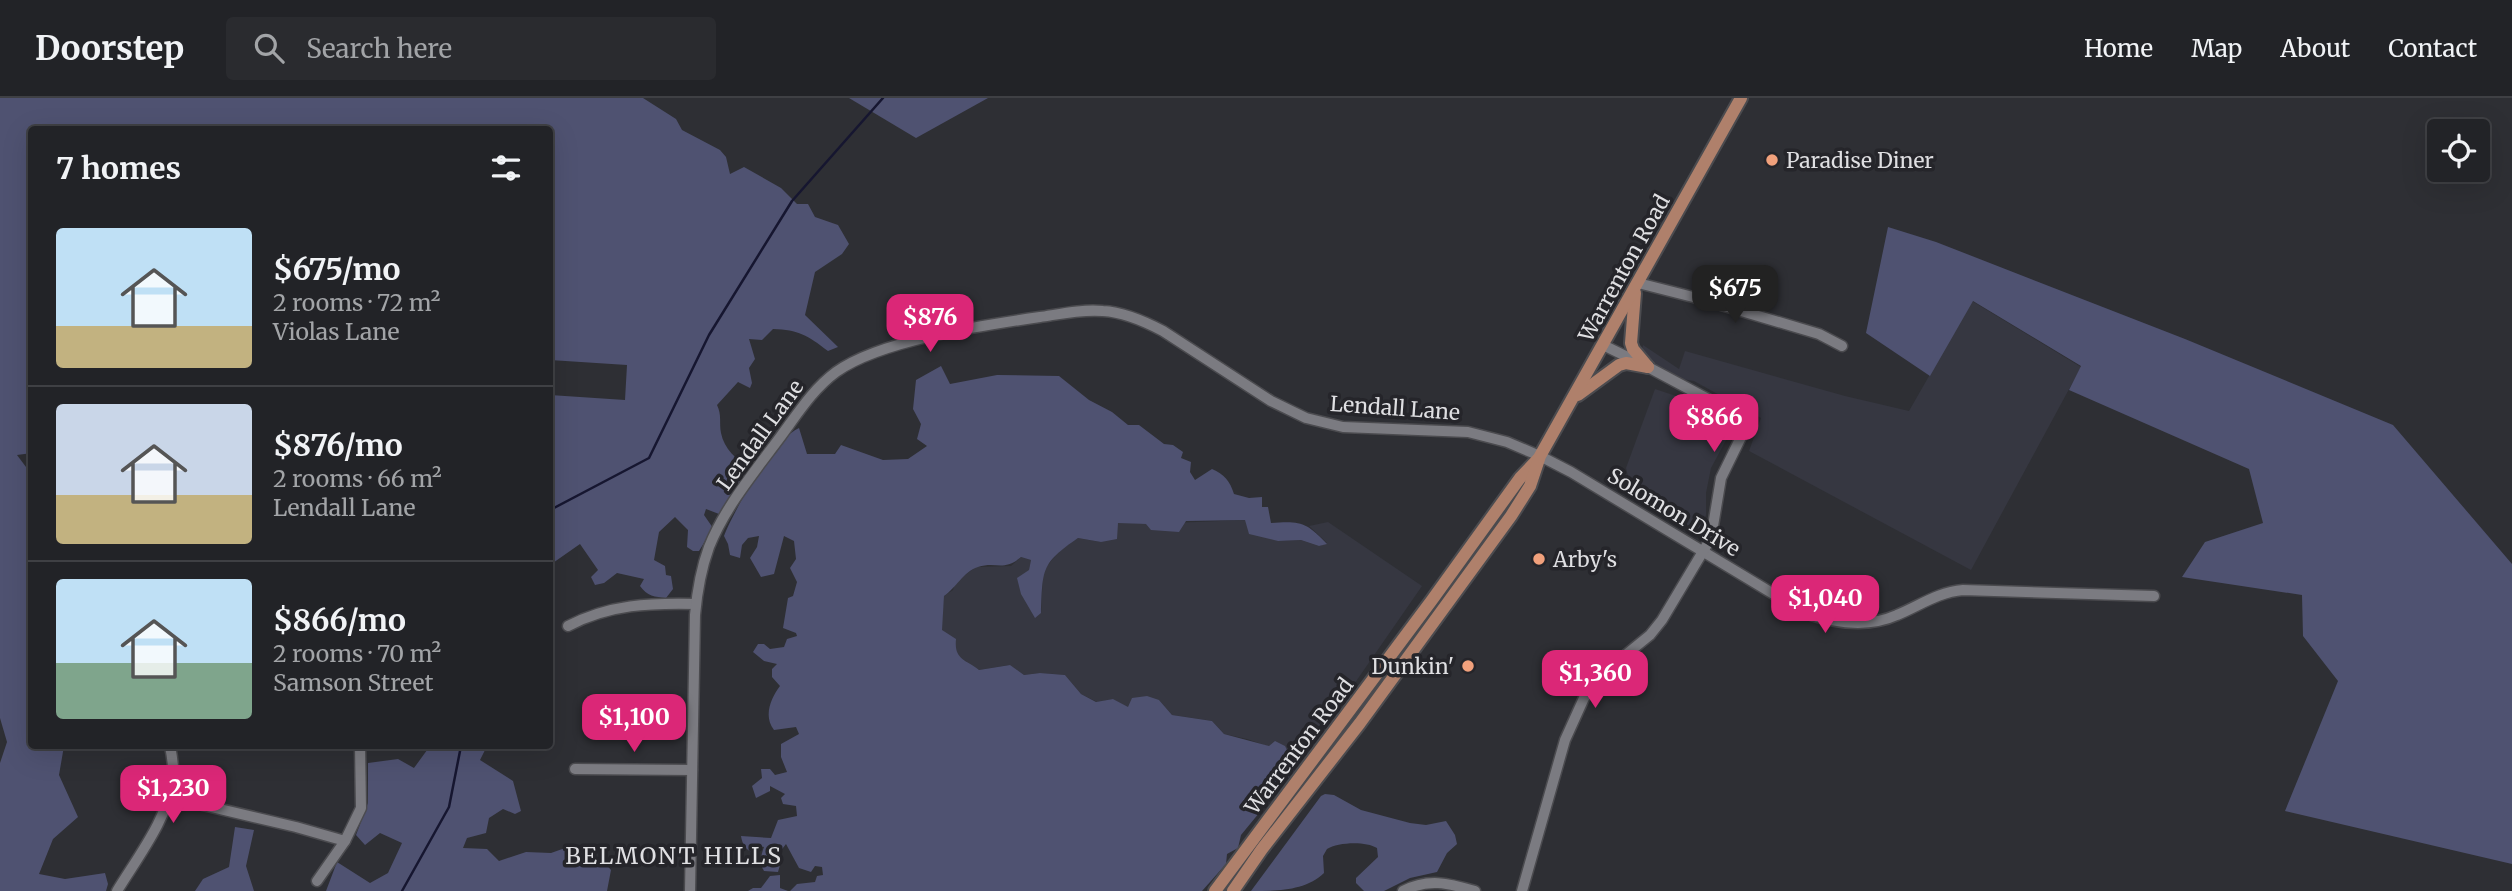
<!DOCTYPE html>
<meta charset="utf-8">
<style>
:root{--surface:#222327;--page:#2a2b2f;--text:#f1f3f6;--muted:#a2a4a7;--line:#3f4044;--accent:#db2777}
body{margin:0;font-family:Merriweather,serif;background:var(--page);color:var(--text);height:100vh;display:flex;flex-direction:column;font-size:26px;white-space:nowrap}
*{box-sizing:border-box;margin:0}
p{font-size:23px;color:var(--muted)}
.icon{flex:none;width:38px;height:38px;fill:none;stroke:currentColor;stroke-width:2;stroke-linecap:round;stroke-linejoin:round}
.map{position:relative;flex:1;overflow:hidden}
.panel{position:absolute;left:28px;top:28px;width:525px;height:623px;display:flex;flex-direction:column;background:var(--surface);border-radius:7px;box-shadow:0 7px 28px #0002,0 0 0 2px var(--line)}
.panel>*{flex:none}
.buttons{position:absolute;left:2427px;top:21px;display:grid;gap:14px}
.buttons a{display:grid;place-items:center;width:63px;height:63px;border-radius:7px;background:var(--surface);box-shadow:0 7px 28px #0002,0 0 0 2px var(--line);font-size:35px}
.price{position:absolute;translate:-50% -60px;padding:0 16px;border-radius:14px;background:var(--accent);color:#fff;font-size:23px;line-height:46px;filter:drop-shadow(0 2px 4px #0008)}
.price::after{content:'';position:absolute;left:50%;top:42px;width:21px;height:16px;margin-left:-10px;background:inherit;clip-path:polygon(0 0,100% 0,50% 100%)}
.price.current{background:#222;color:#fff}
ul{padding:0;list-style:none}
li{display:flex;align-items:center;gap:21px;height:175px;padding:0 28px}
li+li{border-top:2px solid var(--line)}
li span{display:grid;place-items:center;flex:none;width:196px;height:140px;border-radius:7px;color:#555}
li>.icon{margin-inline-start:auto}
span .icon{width:84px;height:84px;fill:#fffc;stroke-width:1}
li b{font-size:30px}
h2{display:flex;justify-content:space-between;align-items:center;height:84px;padding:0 28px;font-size:30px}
header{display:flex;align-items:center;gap:42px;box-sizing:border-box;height:98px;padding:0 35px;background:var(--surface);border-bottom:2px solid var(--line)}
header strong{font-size:33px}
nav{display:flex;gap:38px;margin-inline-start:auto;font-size:24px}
.search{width:490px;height:63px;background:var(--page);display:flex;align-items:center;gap:18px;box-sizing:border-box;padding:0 24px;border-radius:7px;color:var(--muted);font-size:26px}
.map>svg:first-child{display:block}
.built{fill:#363741}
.forest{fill:#4f5271}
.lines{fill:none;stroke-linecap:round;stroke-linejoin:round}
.stream{stroke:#161630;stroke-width:2.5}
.minor-casing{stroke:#4b4b4f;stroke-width:13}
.major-casing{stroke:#4b4b4f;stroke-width:16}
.minor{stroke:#7b7b81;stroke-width:10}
.major{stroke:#af806b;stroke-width:12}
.poi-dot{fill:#f1a17c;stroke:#25252a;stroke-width:2.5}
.labels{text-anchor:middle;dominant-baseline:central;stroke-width:7;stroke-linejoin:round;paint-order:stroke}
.poi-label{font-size:21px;fill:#dfdfe2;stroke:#25252a;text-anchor:start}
.street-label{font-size:21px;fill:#dfdfe2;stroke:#25252a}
.neighbourhood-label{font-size:23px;letter-spacing:2px;fill:#dfdfe2;stroke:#25252a}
</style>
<header>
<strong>Doorstep</strong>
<div class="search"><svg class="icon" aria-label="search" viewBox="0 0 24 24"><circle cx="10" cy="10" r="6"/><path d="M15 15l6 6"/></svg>Search here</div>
<nav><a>Home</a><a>Map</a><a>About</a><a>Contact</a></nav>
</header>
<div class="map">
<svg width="2512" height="793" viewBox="0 0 2512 793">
<rect width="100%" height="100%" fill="#2e2f34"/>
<g class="built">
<polygon points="1972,203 2081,269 1971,472 1749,353 1761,320 1694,283 1638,274 1643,247 1679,271 1685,253 1845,298 1909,313"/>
<polygon points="1655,291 1691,303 1731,327 1732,331 1711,370 1706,395 1706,417 1699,433 1687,428 1651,406 1629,382 1626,370"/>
<polygon points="1245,422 1278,443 1301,442 1319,448 1327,445 1309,428 1328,424 1422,488 1296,670 1287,655 1247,641 1224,636 1212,623 1172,617 1159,602 1128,610 1113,601 1097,604 1081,596 1065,577 1040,575 1024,577 1009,567 979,572 958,558 941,532 944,498 953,492 955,484 976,469 1011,468 1021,459 1031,462 1029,472 1041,515 1043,473 1060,452 1078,440 1101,444 1118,424 1146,426"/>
</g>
<g class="forest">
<path d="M0,0H643L676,21L682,32L720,52L726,59L730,76L744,69L781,90L797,106H808L815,119L838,127L849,146L842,156L815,174L805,217L838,249L828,253C807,237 799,232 773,231L762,242L749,241L755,261L749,270L752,285L750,290L738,284L717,307C722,317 719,325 721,335C724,351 737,362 749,369L719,416L706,411L704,417L713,430L699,453H693L687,449L688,432L675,419L659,434L654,462L665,468L666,477L671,478L673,491L666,500C655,499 647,498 640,488L644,481L617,475L604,485L595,487L591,479L598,472L580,446L550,467V297L625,302L627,267L550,262V32H32V355L17,357L32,377V648H64L59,677L78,719L53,741L39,776L65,781L105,775L108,786L106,793H0V665L7,644L0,620Z"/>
<polygon points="849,0 988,0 916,40"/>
<polygon points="1888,129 1936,144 2185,241 2393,327 2512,466 2512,766 2285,713 2338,583 2303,538 2302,497 2182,479 2205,444 2263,425 2249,371 2069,292 2081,268 1973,203 1930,278 1866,235"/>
<path d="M941,268L950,286L997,277L1059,278L1089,302L1112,314L1128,327H1139L1164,346L1173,347L1183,354L1181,360L1191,364L1190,374L1195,382L1212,371C1224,376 1230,383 1234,396L1249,400L1262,399V409H1268L1271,425C1301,423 1306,424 1327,446L1319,448L1301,442L1278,443L1249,436L1245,422L1186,423L1179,434L1151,432L1146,426L1118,425L1117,441L1101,444L1078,440C1040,466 1043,472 1041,515L1035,520L1021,496L1017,480L1029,472L1031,462L1021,459C1004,474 996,463 978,469C963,474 956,490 944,498L942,532L956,541C954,562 965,561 979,572L1010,567L1024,577L1040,575L1065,577L1081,596L1096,604L1113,601L1128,609L1132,600L1147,598L1159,602L1172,617L1212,623L1224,636L1269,648L1275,643L1285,648L1296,670L1241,737L1238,750L1227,756L1226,766L1202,793H790L797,786L815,784L817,778L823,777L822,769L815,768L811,774L799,770L786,746L779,755L780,767L778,774L764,773C759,765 761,757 764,749L756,747V754C747,755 742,746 741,738L771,740L778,722L797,718L796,708L783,706L781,700L785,696L770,688V693L756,700L752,688L762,680L761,671H770L775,677L787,674L781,659V646L799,636L796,629L774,632C763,618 771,600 780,588L772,579V571L777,566L764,563L753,554L758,546H764L770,551L784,549L787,541L797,538L796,535L783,530L788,500L793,498L797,484L790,470L796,461L794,443L784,438L774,476L761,479L750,460L757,449L759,438L748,440L742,447L740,460L730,457L728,446L724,438C734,412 774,341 799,330L807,356H835L841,347L883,362L908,361L927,348L917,341L921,326L913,311L916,282Z"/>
<polygon points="430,648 487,648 480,662 513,683 521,713 515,716 503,711 489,720 486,735 467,740 463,750 487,751 499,763 526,754 551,755 568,749 592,755 594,762 603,763 611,772 607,793 326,793 337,764 370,785 388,775 402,745 380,735 365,747 356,737 368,705 368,665 398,661 414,670"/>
<path d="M1325,696L1334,697L1361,712L1410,725L1426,727L1446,723L1455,737L1457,746L1447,755L1437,774L1410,780L1384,793H1364L1356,785V780L1378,759L1377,750C1366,743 1338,744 1327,751L1323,758L1324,775C1305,793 1277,793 1251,793L1321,698Z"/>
<polygon points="235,729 254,732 246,768 254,793 195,793 203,781 229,769"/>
<polygon points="780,777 780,790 788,793 748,793 753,790 761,790 770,778"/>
</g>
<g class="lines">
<g class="stream">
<polyline points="550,412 649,360 709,237 792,103 883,0"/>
<polyline points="402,793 449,709 461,648"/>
</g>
<defs>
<g id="minor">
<polyline points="1638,185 1701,201 1819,236 1842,248"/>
<path d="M568,528C610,506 650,505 696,506"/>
<polyline points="575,671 692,672"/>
<polyline points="169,699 296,729 345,743"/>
<polyline points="317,783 345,743 361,710 360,648"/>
<path d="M117,793C137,760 169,719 173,680C174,669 172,658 170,648"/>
<path d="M690,793L695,517C697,494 701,471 709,449C725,409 755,373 781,338C798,315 813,291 836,274C880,242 985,227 1040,219C1060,216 1082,211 1103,213C1124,214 1144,223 1163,233L1271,303L1306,320L1343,329L1468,334L1507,344L1540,358L1571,374L1805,515C1834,525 1868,530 1897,517C1919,508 1938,494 1963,492L2154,498"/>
<path d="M1403,793C1428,780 1448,785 1475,793"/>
<polyline points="1522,793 1565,642 1584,600 1601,577 1650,537 1662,522 1711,440 1721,380 1743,335 1742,326 1734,315 1648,269 1603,247"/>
</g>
<g id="major">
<polyline points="1635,195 1631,245 1633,251 1648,269"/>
<polyline points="1578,297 1619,267 1626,265 1648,269"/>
<polyline points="1215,793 1432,502 1520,380 1538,361"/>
<polyline points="1233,793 1262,751 1360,625 1511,418 1530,388 1540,358 1741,0"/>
</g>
</defs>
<use href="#minor" class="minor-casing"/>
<use href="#major" class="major-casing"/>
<use href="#minor" class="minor"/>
<use href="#major" class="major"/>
</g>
<g class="poi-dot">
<circle cx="1772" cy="62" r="7"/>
<circle cx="1539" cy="461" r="7"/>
<circle cx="1468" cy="568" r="7"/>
</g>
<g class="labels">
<g class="poi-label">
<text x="1786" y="62">Paradise Diner</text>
<text x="1553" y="461">Arby's</text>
<text x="1454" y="568" text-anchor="end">Dunkin'</text>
</g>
<g class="street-label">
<text transform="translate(1624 170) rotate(-61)">Warrenton Road</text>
<text transform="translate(1395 310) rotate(4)">Lendall Lane</text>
<text transform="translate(760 337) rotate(-54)">Lendall Lane</text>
<text transform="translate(1674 414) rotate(31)">Solomon Drive</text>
<text transform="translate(1299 648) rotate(-53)">Warrenton Road</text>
</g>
<g class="neighbourhood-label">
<text x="674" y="757">BELMONT HILLS</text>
</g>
</g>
</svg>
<div class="buttons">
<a><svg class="icon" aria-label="locate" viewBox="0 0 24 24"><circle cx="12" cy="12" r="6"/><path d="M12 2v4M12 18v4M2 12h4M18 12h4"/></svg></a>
</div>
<b class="price current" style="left:1735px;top:227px">$675</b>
<b class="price" style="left:930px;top:256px">$876</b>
<b class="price" style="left:1714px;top:356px">$866</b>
<b class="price" style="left:1825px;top:537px">$1,040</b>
<b class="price" style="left:1595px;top:612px">$1,360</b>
<b class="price" style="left:634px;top:656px">$1,100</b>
<b class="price" style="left:173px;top:727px">$1,230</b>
<section class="panel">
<h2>7 homes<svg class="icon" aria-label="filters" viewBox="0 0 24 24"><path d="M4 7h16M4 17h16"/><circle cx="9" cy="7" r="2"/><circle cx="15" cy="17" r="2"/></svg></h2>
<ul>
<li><span style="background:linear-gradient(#bfe0f5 70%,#c2b280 0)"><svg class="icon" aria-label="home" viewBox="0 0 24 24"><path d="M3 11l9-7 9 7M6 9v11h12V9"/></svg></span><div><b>$675/mo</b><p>2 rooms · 72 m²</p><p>Violas Lane</p></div></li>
<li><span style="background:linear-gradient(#c9d6e8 65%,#c2b280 0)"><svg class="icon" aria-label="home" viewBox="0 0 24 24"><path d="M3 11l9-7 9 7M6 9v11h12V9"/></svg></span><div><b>$876/mo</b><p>2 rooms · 66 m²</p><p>Lendall Lane</p></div></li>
<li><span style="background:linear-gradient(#bfe0f5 60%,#7fa58c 0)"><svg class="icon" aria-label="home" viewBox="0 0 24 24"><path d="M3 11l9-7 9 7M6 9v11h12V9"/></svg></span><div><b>$866/mo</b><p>2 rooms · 70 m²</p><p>Samson Street</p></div></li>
</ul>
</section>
</div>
